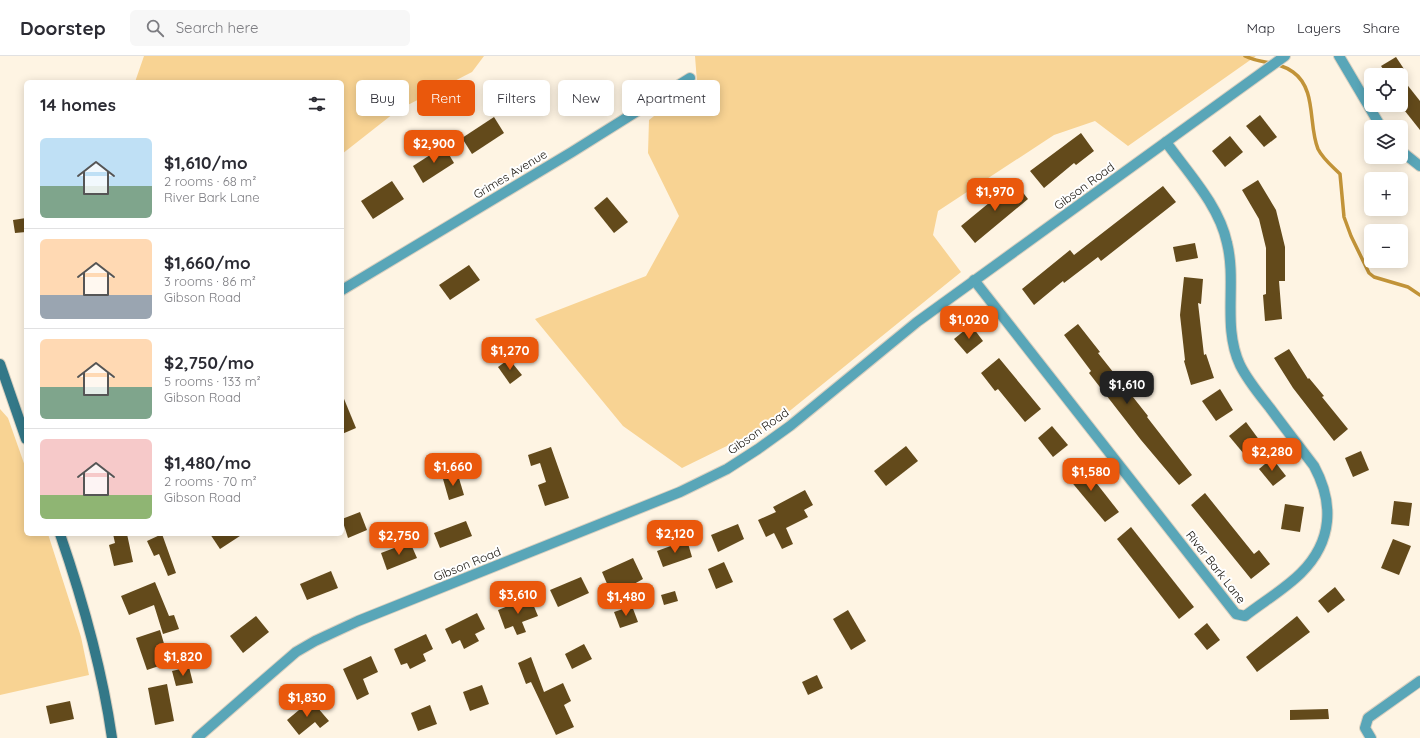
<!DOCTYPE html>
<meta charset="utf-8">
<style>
:root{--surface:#fff;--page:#f7f7f7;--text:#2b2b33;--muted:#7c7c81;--line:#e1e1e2;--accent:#ea580c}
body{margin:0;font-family:Quicksand,sans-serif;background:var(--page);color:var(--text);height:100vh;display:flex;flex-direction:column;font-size:15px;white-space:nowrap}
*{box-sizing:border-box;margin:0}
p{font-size:13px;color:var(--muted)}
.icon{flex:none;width:22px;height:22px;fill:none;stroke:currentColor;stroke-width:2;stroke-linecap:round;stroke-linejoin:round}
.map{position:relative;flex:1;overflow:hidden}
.side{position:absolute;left:24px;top:24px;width:320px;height:456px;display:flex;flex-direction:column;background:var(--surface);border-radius:6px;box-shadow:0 2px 10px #0003}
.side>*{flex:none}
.hud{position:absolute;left:356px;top:24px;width:380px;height:36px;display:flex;gap:8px}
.fabs{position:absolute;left:1364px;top:12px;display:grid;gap:8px}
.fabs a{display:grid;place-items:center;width:44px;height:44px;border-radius:6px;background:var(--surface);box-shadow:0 2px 10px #0003;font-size:20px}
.price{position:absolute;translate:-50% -34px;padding:0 9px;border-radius:8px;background:var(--accent);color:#fff;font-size:13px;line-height:26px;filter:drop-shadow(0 1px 2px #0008)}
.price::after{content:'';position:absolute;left:50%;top:24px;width:12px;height:9px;margin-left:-6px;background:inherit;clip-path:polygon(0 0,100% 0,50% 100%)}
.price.selected{background:#222;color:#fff}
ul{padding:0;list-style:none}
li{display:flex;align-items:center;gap:12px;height:100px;padding:0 16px}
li+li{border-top:1px solid var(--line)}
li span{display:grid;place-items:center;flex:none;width:112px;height:80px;border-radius:6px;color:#555}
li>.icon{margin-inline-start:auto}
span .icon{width:48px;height:48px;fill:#fffc;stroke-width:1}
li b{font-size:17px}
h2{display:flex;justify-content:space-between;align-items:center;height:48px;padding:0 16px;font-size:17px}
.pill{padding:0 14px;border-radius:6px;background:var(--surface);box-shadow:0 2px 10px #0003;font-size:14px;line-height:36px}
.pill.selected{background:var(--accent);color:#fff}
header{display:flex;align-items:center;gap:24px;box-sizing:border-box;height:56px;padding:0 20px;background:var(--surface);border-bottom:1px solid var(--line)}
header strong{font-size:19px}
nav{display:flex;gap:22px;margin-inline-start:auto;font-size:14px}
.search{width:280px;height:36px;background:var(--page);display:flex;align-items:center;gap:10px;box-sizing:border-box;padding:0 14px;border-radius:6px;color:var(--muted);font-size:15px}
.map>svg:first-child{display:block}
.green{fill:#f8d393}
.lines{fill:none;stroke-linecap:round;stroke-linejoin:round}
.stream{stroke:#c19338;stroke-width:3.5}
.building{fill:#634a1b}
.street-casing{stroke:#d9d0c0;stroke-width:12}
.secondary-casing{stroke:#d9d0c0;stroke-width:12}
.street{stroke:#59a6b8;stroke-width:10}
.secondary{stroke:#337888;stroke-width:10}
.labels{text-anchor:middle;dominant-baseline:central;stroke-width:4;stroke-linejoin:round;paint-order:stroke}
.street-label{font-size:12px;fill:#141009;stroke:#fff}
</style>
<header>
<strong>Doorstep</strong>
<div class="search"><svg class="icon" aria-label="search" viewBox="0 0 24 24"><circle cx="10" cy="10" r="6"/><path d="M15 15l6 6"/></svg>Search here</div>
<nav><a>Map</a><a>Layers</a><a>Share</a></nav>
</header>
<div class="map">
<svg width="1420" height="682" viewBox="0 0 1420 682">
<rect width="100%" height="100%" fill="#fef4e3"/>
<g class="green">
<polygon points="144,0 484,0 472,16 398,54 342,98 342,26 135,26"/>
<polygon points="695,0 1256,0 1128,90 1095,65 1054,79 938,155 933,179 961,216 776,366 682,412 623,370 535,263 646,220 679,160 648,97 649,64 697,26"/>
<polygon points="0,353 8,362 26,413 26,478 48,478 81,581 89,619 0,639"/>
</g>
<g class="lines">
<path class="stream" d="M1245,0C1261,8 1278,5 1293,16C1317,33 1308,69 1318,93C1323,103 1332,110 1340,118L1344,161L1351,180L1369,217L1374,221L1408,231L1420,239"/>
</g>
<g class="building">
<polygon points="1396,1 1408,19 1387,19 1381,10"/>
<polygon points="1401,21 1420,45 1420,74 1401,50"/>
<polygon points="1260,59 1277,81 1264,91 1246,70"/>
<polygon points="494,61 504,77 472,98 462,82"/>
<polygon points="1081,77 1094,95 1076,109 1074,107 1044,132 1030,115"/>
<polygon points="1230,80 1243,96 1225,111 1212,95"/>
<polygon points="444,90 454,107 423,127 413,110"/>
<polygon points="1013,124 1028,143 975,187 961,170 995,142 993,140"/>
<polygon points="1258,124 1276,154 1285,191 1285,225 1279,225 1282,263 1265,265 1263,239 1266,238 1266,192 1259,163 1242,134"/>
<polygon points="392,125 404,143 373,163 361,145"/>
<polygon points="1163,130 1176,146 1101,205 1098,201 1064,227 1063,225 1034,249 1022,233 1070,194 1074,199"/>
<polygon points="607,141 628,166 614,177 594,152"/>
<polygon points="26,162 26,176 15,177 13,164"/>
<polygon points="1195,187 1198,202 1176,206 1173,191"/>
<polygon points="469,209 480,224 450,244 439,229"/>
<polygon points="1184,221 1203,223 1201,248 1198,247 1204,299 1206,298 1214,322 1191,329 1184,305 1185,304 1180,259"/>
<polygon points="1078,268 1100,296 1098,297 1148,360 1147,361 1192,419 1179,429 1141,384 1089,317 1091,315 1064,279"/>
<polygon points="971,269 983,285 967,298 954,283"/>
<polygon points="1289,293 1308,323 1309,322 1324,340 1322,341 1348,373 1334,385 1293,332 1274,302"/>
<polygon points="999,302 1041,353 1025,366 998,333 995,335 981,317"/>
<polygon points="509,303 522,319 510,328 498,311"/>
<polygon points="1220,333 1233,354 1216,365 1202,345"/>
<polygon points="342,338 356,372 342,378"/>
<polygon points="1246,366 1260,385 1244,398 1229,380"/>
<polygon points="1052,370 1068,389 1053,401 1038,382"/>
<polygon points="906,390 918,405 886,430 874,415"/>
<polygon points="551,391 569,442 545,450 538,429 546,426 540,407 531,410 528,399"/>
<polygon points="1361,395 1369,414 1353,421 1345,402"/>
<polygon points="1272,402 1286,420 1273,430 1259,413"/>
<polygon points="1079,405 1119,456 1105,466 1064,417"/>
<polygon points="458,419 464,439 449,444 443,423"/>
<polygon points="805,434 813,449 804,454 808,461 786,472 793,488 782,493 774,477 766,481 758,464 776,456 773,451"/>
<polygon points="1205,437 1254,498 1259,494 1270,508 1251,523 1191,449"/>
<polygon points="1394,445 1412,447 1409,470 1391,468"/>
<polygon points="1285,448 1304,451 1300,476 1281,473"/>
<polygon points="360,456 367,474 348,482 342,463"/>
<polygon points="466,465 472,480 440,492 434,477"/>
<polygon points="738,468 744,483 718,496 711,479"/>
<polygon points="1131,471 1194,551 1179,563 1117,483"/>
<polygon points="113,478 127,478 133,506 114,510 109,489 115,487"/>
<polygon points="162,478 176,517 168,520 159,498 154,500 147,485"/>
<polygon points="210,478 243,478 220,493"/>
<polygon points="1393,483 1411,490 1399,519 1381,512"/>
<polygon points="687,484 692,501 663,511 657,495"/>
<polygon points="410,486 417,502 387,514 381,497"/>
<polygon points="633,502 643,523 634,528 638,536 622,544 617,534 611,537 602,516"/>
<polygon points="724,506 733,526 716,533 708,513"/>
<polygon points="331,515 338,532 307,544 300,528"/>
<polygon points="581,521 589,537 558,551 550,534"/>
<polygon points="155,526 169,560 174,559 179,573 163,578 154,549 129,559 121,540"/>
<polygon points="1335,531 1345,544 1328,557 1318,545"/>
<polygon points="675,535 678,545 664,549 661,539"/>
<polygon points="530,541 538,560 522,566 526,576 517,579 513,570 505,573 498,554"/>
<polygon points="632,550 638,566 620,572 614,556"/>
<polygon points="848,554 866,585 851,594 833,563"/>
<polygon points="477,557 485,573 475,578 479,585 464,593 460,584 452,588 445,573"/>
<polygon points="256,560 269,576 243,597 230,580"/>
<polygon points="1297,560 1310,576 1257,616 1246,601"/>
<polygon points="1207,567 1220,584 1207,594 1194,578"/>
<polygon points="160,574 165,591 159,592 165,608 147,614 136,582"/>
<polygon points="426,578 433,593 423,598 426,605 410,613 407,607 401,609 394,593"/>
<polygon points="584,588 592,603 572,613 565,598"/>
<polygon points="371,600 378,616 363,623 369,638 357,644 343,613"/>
<polygon points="531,601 544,636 563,627 571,645 564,649 574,671 556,679 531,626 526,628 518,607"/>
<polygon points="189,611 193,627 176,630 172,615"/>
<polygon points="817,619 823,632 808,639 802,626"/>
<polygon points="167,628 174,665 155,669 148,632"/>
<polygon points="482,629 489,648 470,655 463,636"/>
<polygon points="311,644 329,665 320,672 315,666 299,679 287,664"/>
<polygon points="70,645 74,663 50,668 46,650"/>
<polygon points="430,649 437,668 418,675 411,657"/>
<polygon points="1328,653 1329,663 1290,664 1290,654"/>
</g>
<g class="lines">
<defs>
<g id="street">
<polyline points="1339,0 1381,71"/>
<polyline points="1401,95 1420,110"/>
<path d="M974,224L1236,558L1245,560C1263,546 1285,533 1301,517C1333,485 1334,447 1314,410C1299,390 1284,371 1270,352C1259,338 1248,325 1240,309C1222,270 1237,227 1227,187C1219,149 1188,117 1166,86"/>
<polyline points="342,234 572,96 690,22"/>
<polyline points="197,682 296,596 315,585 358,565 680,436 727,413 758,393 790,370 917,266 1285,0"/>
<polyline points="1371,682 1365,672 1368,662 1420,625"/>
</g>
<g id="secondary">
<polyline points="0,308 26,383"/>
<path d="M60,478C83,545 102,612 112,682"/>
</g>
</defs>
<use href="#street" class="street-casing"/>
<use href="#secondary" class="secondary-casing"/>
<use href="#street" class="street"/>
<use href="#secondary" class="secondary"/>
</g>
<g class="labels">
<g class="street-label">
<text transform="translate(510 118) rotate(-31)">Grimes Avenue</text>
<text transform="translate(1084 130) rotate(-36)">Gibson Road</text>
<text transform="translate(758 375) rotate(-35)">Gibson Road</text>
<text transform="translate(467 508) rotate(-22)">Gibson Road</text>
<text transform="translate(1216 511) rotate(52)">River Bark Lane</text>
</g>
</g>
</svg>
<div class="fabs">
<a><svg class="icon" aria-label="locate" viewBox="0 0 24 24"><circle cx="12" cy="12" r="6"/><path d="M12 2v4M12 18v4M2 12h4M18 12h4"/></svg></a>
<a><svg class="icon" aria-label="layers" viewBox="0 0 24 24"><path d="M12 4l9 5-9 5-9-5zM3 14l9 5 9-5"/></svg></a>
<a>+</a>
<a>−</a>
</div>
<b class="price" style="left:434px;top:108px">$2,900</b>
<b class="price" style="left:995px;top:156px">$1,970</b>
<b class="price" style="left:969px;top:284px">$1,020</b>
<b class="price" style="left:510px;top:315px">$1,270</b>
<b class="price selected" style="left:1127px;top:349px">$1,610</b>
<b class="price" style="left:1272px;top:416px">$2,280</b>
<b class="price" style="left:453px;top:431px">$1,660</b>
<b class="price" style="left:1091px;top:436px">$1,580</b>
<b class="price" style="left:675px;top:498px">$2,120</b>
<b class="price" style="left:399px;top:500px">$2,750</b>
<b class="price" style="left:518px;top:559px">$3,610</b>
<b class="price" style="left:626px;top:561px">$1,480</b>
<b class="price" style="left:183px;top:621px">$1,820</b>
<b class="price" style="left:307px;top:662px">$1,830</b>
<div class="hud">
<a class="pill">Buy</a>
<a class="pill selected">Rent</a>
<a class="pill">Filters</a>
<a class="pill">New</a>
<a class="pill">Apartment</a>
</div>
<section class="side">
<h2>14 homes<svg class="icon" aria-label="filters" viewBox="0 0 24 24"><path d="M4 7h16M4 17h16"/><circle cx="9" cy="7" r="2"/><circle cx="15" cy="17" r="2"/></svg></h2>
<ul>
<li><span style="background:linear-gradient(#bfe0f5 60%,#7fa58c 0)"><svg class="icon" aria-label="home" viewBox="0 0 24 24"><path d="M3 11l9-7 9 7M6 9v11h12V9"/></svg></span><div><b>$1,610/mo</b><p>2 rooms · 68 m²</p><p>River Bark Lane</p></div></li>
<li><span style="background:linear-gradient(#ffd9b3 70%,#9aa5b1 0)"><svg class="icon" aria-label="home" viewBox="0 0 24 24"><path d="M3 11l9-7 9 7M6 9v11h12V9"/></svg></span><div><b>$1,660/mo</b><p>3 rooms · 86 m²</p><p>Gibson Road</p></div></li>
<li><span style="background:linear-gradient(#ffd9b3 60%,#7fa58c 0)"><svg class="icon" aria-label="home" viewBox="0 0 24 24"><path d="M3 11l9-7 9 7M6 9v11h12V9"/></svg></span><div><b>$2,750/mo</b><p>5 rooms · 133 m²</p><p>Gibson Road</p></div></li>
<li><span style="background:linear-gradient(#f6c9c9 70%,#8fb573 0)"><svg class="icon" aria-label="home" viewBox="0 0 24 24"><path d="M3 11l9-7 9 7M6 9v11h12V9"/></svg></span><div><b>$1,480/mo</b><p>2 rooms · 70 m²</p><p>Gibson Road</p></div></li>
</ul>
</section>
</div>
